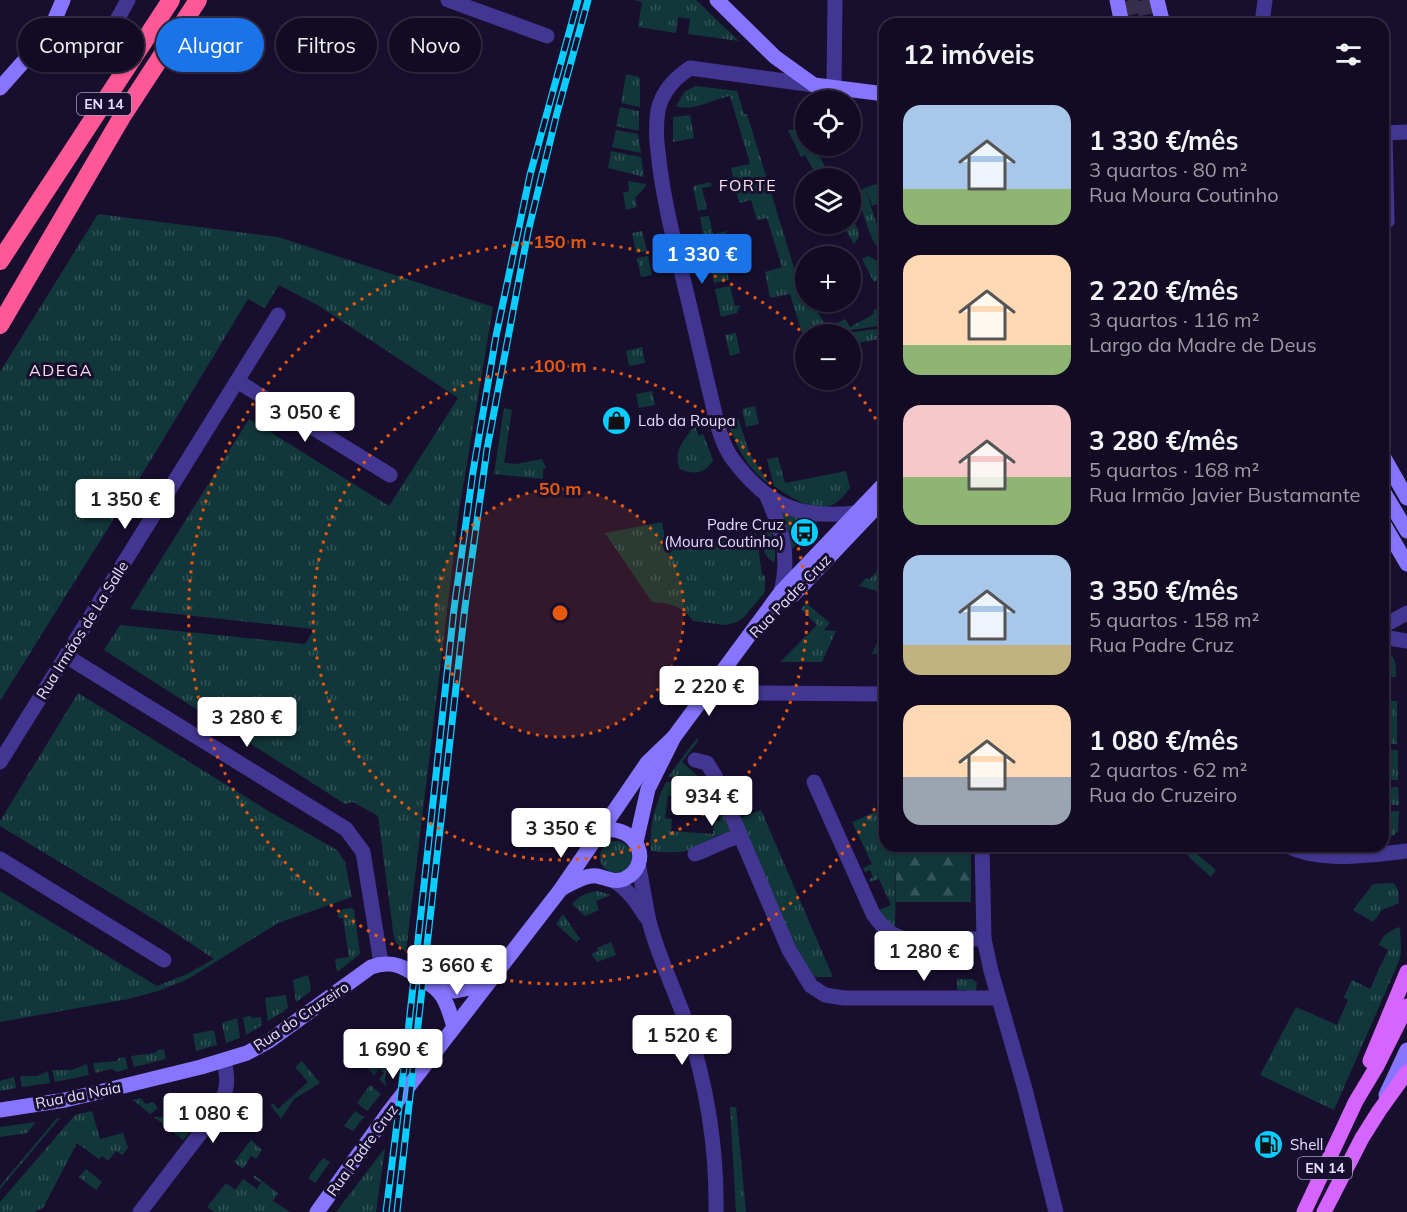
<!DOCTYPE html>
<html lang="pt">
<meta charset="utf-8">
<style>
:root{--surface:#120b23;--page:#1f1930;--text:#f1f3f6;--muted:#9c9ba6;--line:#312b41;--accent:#1a73e8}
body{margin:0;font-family:Mulish,sans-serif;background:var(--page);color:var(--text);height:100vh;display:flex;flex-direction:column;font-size:22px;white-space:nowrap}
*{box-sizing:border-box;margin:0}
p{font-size:20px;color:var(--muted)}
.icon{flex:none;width:33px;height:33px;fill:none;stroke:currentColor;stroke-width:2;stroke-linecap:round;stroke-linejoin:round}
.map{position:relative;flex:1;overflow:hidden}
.panel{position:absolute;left:879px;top:18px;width:510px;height:834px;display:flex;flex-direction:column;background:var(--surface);border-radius:18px;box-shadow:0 2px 4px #0004,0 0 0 2px var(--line)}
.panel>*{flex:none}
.guide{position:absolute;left:18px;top:18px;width:570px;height:54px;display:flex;gap:12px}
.tools{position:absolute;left:795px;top:90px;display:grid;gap:12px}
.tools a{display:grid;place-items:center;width:66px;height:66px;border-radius:50%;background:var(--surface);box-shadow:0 2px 4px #0004,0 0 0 2px var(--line);font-size:30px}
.price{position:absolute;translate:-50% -51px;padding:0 14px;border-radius:6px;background:#fff;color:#222;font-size:20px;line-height:39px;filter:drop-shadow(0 2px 3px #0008)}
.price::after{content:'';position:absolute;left:50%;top:36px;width:18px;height:14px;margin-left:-9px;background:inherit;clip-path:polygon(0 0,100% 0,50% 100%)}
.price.on{background:var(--accent);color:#fff}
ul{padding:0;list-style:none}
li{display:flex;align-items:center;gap:18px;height:150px;padding:0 24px}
li span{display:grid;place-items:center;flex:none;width:168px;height:120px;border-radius:18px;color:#555}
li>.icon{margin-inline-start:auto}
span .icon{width:72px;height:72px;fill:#fffc;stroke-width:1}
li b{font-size:26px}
h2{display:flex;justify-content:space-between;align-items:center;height:72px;padding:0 24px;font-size:26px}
.chip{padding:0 21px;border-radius:27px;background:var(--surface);box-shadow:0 2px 4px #0004,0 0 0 2px var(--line);font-size:21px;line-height:54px}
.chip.on{background:var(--accent);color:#fff}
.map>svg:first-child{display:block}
.grass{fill:url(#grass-tufts)}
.forest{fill:url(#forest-firs)}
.park{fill:#12373a}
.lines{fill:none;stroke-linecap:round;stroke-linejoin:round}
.secondary-tunnel{stroke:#372e4e;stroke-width:15;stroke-dasharray:15 8;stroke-linecap:butt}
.street{stroke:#433692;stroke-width:15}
.secondary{stroke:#8774ff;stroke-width:15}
.primary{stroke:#d664ff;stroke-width:15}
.highway{stroke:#ff5897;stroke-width:18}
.rail-casing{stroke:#09ccff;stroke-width:7}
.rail{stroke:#180f2f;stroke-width:4.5;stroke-dasharray:14;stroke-linecap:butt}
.ring{fill:none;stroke:#e8590c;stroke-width:3;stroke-dasharray:3 6}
.labels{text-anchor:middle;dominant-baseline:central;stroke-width:6;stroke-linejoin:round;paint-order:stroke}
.shield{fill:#180f2f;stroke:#a89fc1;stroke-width:1.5}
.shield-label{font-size:14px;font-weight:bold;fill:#e5ddff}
.poi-label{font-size:15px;fill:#e5ddff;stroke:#180f2f;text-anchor:start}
.street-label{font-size:15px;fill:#e5ddff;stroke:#180f2f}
.neighbourhood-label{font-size:16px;letter-spacing:1.5px;fill:#ffdff0;stroke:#180f2f}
.centre{fill:#e8590c;stroke:#180f2f;stroke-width:3}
.ring-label{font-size:18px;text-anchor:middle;font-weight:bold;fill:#e8590c;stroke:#180f2f;stroke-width:6;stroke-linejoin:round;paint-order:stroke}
</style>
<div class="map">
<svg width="1407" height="1212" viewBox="0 0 1407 1212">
<defs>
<pattern id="grass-tufts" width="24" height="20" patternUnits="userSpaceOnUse" patternTransform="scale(1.5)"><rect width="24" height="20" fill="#12373a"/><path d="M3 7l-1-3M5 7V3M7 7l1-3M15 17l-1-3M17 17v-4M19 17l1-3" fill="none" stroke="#345458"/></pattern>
<pattern id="forest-firs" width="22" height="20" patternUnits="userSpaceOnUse" patternTransform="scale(1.5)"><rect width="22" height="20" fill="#12373a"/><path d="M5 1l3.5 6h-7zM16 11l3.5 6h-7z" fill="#345458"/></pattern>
</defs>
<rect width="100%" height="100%" fill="#180f2f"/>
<g class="grass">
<polygon points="634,0 696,0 739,41 688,34 690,19 678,17 676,33 638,27 642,2"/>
<polygon points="626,74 639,77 640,79 640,107 621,103"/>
<path d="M696,86L737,91L744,114H747L806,307L814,306L825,324L806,334L805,343L790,294L770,298L765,272L782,267L767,218L757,220L751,200L739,203L731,168L750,164L730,96C713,99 693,112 676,106L685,91Z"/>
<polygon points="620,107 639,111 639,131 616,126"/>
<polygon points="690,115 694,138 673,142 673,117"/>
<polygon points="798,129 805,132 806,146 814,146 831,178 818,178 805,155 801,157 788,130"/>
<polygon points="616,130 638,134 641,153 612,147"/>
<polygon points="611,151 641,157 644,177 608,168"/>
<polygon points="628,181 646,184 646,186 635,198 637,207 626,210 623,193 629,191"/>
<polygon points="710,182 712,186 702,188 707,209 698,211 693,186"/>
<path d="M865,188L885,249V253C870,248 862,207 857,192Z"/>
<polygon points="98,214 278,237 493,307 459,511 406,952 396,943 393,931 378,816 353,802 345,804 104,650 120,625 305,644 314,629 130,609 249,419 389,506 458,398 319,306 279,285 265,308 248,299 152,458 0,701 0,372"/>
<polygon points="851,215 858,230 859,237 854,244 842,224 850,224"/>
<polygon points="709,216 713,234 728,231 720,239 705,243 700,217"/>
<polygon points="642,231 647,251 636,253 632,233"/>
<polygon points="734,253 735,258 725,261 729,280 714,283 709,259"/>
<polygon points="648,256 652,275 641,277 637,258"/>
<polygon points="868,256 885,265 885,277 874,282 862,259"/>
<polygon points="730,286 735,306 740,305 737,313 721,317 715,289"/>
<polygon points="880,307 885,316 885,325 823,334 820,332 845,319 850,327 874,314 873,311"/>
<polygon points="885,328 885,338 851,344 850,334 839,334"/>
<polygon points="736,333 740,353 730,356 725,335"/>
<polygon points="642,347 645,363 629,366 626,351"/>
<polygon points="652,391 655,405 639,408 636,394"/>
<polygon points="755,406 759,424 746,427 742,409"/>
<polygon points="504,408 512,410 504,463 516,464 542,459 546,468 543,469 543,479 494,474"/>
<path d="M726,416L738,418L749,452L769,484C745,467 735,444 726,416Z"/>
<path d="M695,425L699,436L703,434L713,460C706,474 693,475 680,469C672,451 685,439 695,425Z"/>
<path d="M778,457L785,483L846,471L850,488C845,494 839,502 832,505C812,513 789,496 774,486L767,459Z"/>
<polygon points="775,506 798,517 818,521 811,530 806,526 798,533 802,538 791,550"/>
<path d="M662,522L667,548L711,539L712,542L756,533L762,575L765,576V592L744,617L737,622L726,625L693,621C682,606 671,603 652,602L605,533Z"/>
<path d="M770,530L775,544V562C762,559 763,543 761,531Z"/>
<polygon points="884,558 885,593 859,586 866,578 869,580 882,565 880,563"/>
<polygon points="806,603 830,623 824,630 836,631 822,662 780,662 817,625 801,609"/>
<polygon points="885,627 885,654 872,654 884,628"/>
<path d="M1383,651C1396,654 1396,665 1396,677H1383Z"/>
<polygon points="78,693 270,812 337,850 345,862 352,897 278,923 188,979 158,991 128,999 0,1022 0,891 157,986 187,974 214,959 160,923 0,826 0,821"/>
<polygon points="1383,701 1397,701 1397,744 1388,744 1383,725"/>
<polygon points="697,738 698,741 682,762 700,778 668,777"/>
<polygon points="1388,750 1398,750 1398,780 1383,780 1383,765"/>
<path d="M666,782L700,783L694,794L679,792L678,796H668L665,818L672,819L671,831L713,834L714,821H720L721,806L731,833C713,835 717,836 702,845C687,854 667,853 651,851C649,825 655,805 666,782Z"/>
<polygon points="1383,787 1398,787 1399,805 1383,805"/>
<polygon points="885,808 885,846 896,846 895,930 889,927 879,910 891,905 879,879 870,882 869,880 873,877 870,870 865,872 863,868 872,864 852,822"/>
<polygon points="761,810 833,977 815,977 803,964 739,819"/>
<polygon points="1383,811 1399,811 1398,831 1394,835 1383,838"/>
<circle cx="616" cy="857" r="16"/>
<polygon points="1182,846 1187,846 1216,870 1211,877 1190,858"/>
<path d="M1393,883C1400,888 1398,896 1399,903L1382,910L1373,922L1353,910L1373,884Z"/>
<path d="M598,891L611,895L596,901L599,910L585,916L572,904C580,895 586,893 598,891Z"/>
<polygon points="351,908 354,909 360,954 337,972 335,959 349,957 343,918 339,918 338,914 343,909"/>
<polygon points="563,914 580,939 576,942 556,924"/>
<path d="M1400,927L1401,952L1399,961L1334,1110L1260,1075L1296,1007L1337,1025L1348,1000L1344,997L1352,980L1370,989L1388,950L1379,945C1382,935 1390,930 1400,927Z"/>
<polygon points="611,942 616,955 597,962 591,954 598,951 597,948"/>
<path d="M485,954C474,969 457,982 438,970V967C456,976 471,964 485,954Z"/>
<polygon points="308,975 311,991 296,1002 293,980"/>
<polygon points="957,979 972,979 977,983 976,991 966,995 965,990 957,990"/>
<polygon points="286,995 288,1008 268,1021 265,998"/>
<polygon points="251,1016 251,1018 261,1017 262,1025 246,1035 243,1017"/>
<polygon points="237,1018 240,1038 226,1043 222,1023"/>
<polygon points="214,1030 217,1045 196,1051 193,1034"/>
<polygon points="376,1031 383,1056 388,1056 385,1080 387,1087 379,1079 384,1073 379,1069 374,1075 357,1059 348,1047 356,1041 359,1046 375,1041 373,1032"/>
<polygon points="164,1049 166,1059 134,1067 131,1056 155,1053 158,1050"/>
<polygon points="125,1057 128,1069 117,1072 111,1069 95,1073 93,1063 117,1061 119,1058"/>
<polygon points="302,1061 320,1083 294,1099 281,1119 271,1106 272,1103 278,1109 308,1082 295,1067"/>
<polygon points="87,1064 89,1075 55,1082 52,1070 72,1070"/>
<polygon points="48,1071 50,1083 22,1087 20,1076 37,1076"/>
<polygon points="14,1077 16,1088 0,1091 0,1081"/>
<polygon points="370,1085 381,1094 367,1111 357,1103"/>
<polygon points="140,1098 146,1104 153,1102 158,1108 150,1114 133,1100"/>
<polygon points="730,1107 736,1107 746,1212 736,1212"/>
<polygon points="206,1108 206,1112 183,1140 154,1117 178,1118 190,1128"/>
<polygon points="92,1111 100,1139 123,1133 128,1148 122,1155 116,1151 108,1161 102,1156 99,1159 77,1143 43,1208 34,1212 0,1212 0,1202 75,1115"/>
<polygon points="355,1111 364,1117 353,1131 344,1126"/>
<polygon points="57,1118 60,1118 0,1189 0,1186"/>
<polygon points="36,1122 27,1133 0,1137 0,1127"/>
<polygon points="251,1140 262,1150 256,1159 251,1156 243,1169 234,1162"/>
<polygon points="385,1148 376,1212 336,1212"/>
<polygon points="323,1158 330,1162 315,1183 308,1178"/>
<polygon points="86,1169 102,1182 96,1190 79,1177"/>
<polygon points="254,1175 278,1193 273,1201 290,1212 214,1212 207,1207 226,1183 235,1190 243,1179 257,1189 261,1183 253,1177"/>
</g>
<polygon class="forest" points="925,846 971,846 971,902 896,902 896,847"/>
<polygon class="park" points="885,181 885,201 872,206 865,188"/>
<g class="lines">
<g class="secondary-tunnel">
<polyline points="1130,0 1136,24"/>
<polyline points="1143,0 1148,24"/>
</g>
<g class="street">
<polyline points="448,0 547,36"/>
<polyline points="1262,24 1265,0"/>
<polyline points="101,49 128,0"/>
<path d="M814,85L690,68C675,78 662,92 658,110C656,124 656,138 658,151C663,205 679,259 691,312C698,341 704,369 711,397C716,418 720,443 734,461C769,507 800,519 856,513"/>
<polyline points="834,87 835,0"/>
<polyline points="1383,133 1407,132"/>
<polyline points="1383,223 1387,221 1385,133"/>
<polyline points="237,381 390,475"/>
<path d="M766,494C781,529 791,553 781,592"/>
<polyline points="1383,626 1407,613"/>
<polyline points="1383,637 1407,641"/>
<polyline points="66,656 346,829 363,852 381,963"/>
<polyline points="718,678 745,692 753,693 885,694"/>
<polyline points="695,760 707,763 715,776 789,950 811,986 825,995 844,998 998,998"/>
<polyline points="0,762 278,315"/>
<path d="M814,782L873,914C883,928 889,935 907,939H984"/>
<polyline points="982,846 984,939 991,971 1025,1089 1056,1212"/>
<path d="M1288,846C1319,863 1372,855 1407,851"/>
<path d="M695,854C710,849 724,840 740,836"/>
<polyline points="0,859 164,960"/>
<path d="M638,863C642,882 645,902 649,921C658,957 676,992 688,1028C707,1087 717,1150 716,1212"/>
<path d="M614,881C628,889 637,903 646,917"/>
<path d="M140,1212L218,1110C227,1093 229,1079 224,1061"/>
</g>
<g class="secondary">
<polyline points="717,0 775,57 814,85 885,94"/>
<polyline points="1117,0 1122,24"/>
<polyline points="1157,0 1163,24"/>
<polyline points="0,88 49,33 63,0"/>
<polyline points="1383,456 1407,498"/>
<polyline points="1383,491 1407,531"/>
<polyline points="1383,523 1407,564"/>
<polyline points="793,595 885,498"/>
<polyline points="636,842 648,789 674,737 781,592 885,483"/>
<path d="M561,889C570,884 586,874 597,876C607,878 614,883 624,879C654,865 638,824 602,830"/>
<polyline points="438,990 455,991 486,985"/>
<polyline points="1386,1095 1407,1050"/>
<path d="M0,1110L65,1100L103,1091L201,1067L247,1053L269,1041L371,967C393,959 406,968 424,980C429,984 435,987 439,992C448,1002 450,1015 454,1027"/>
<polyline points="317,1212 388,1113 561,889 647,763 674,737"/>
</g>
<g class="primary">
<polyline points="1370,1061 1407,972"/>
<polyline points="1304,1212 1356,1101 1377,1066 1407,1006"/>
<polyline points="1324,1212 1362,1138 1379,1111 1407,1072"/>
</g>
<g class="highway">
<polyline points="0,261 171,0"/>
<polyline points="0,325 123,115 198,0"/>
</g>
<defs>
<g id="rail">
<polyline points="386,1212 406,1051 454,609 473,472 496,336 530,175 578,0"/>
<polyline points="397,1212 465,607 487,449 528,232 557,113 588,0"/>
</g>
</defs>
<use href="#rail" class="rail-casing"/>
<use href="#rail" class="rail"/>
</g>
<circle cx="560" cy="613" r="124" fill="#e8590c" fill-opacity=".12"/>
<g class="ring">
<circle cx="560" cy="613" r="124"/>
<circle cx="560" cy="613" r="247"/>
<path d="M884 793A371 371 0 1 1 803 333M848 380A371 371 0 0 1 884 433"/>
</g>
<defs>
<symbol id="shop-disc" viewBox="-11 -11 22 22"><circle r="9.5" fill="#09ccff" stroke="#180f2f"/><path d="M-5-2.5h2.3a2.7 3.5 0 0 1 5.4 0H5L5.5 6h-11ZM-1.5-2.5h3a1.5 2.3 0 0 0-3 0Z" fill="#111"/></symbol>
<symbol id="bus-disc" viewBox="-11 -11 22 22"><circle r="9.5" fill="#09ccff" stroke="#180f2f"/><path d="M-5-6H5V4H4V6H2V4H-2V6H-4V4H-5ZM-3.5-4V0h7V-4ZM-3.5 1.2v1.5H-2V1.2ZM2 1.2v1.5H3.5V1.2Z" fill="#111"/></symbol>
<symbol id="fuel-disc" viewBox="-11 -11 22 22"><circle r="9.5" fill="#09ccff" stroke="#180f2f"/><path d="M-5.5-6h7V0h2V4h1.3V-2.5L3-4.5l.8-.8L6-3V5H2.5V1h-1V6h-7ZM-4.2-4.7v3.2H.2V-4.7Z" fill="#111"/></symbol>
</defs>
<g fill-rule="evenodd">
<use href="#shop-disc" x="600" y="404" width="33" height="33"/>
<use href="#bus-disc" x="788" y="516" width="33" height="33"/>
<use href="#fuel-disc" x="1252" y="1128" width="33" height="33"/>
</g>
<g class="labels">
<g class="shield">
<rect x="77" y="93" width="54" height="22" rx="4.5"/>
<rect x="1298" y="1157" width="54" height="22" rx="4.5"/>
</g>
<g class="shield-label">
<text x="104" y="104">EN 14</text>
<text x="1325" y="1168">EN 14</text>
</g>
<g class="poi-label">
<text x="638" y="420">Lab da Roupa</text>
<text x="784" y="524" text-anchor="end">Padre Cruz<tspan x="784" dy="17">(Moura Coutinho)</tspan></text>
<text x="1290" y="1144">Shell</text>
</g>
<g class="street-label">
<text transform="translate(790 596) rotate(-46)">Rua Padre Cruz</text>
<text transform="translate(82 630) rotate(-58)">Rua Irmãos de La Salle</text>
<text transform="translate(301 1016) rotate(-34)">Rua do Cruzeiro</text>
<text transform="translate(78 1095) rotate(-11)">Rua da Naia</text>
<text transform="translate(362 1150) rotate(-54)">Rua Padre Cruz</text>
</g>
<g class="neighbourhood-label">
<text x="748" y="185">FORTE</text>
<text x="61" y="370">ADEGA</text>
</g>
</g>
<circle cx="560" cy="613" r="9" class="centre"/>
<g class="ring-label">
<text x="560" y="248">150 m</text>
<text x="560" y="372">100 m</text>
<text x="560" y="495">50 m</text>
</g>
</svg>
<div class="tools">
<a><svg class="icon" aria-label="locate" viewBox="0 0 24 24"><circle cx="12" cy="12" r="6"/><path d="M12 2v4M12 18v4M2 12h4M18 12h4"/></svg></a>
<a><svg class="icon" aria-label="layers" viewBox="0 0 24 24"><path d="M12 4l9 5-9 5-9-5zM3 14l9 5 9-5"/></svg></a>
<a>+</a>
<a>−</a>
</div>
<b class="price on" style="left:702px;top:285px">1 330 €</b>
<b class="price" style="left:305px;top:443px">3 050 €</b>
<b class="price" style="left:125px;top:530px">1 350 €</b>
<b class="price" style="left:709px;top:717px">2 220 €</b>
<b class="price" style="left:247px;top:748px">3 280 €</b>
<b class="price" style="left:712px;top:827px">934 €</b>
<b class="price" style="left:561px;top:859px">3 350 €</b>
<b class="price" style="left:924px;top:982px">1 280 €</b>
<b class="price" style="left:457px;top:996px">3 660 €</b>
<b class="price" style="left:682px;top:1066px">1 520 €</b>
<b class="price" style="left:393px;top:1080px">1 690 €</b>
<b class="price" style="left:213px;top:1144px">1 080 €</b>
<div class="guide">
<a class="chip">Comprar</a>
<a class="chip on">Alugar</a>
<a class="chip">Filtros</a>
<a class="chip">Novo</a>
</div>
<section class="panel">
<h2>12 imóveis<svg class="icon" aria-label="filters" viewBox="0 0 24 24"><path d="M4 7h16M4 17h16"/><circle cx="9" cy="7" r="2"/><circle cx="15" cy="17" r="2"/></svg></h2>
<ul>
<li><span style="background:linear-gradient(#a9c7e8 70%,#8fb573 0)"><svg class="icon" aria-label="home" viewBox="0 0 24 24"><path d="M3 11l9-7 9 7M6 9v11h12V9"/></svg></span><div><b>1 330 €/mês</b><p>3 quartos · 80 m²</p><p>Rua Moura Coutinho</p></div></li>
<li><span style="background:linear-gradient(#ffd9b3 75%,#8fb573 0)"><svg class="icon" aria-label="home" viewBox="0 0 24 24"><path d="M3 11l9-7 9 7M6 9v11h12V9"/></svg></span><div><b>2 220 €/mês</b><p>3 quartos · 116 m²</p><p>Largo da Madre de Deus</p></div></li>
<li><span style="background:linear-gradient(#f6c9c9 60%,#8fb573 0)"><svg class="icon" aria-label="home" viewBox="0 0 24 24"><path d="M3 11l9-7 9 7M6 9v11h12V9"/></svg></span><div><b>3 280 €/mês</b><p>5 quartos · 168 m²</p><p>Rua Irmão Javier Bustamante</p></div></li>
<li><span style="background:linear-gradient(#a9c7e8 75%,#c2b280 0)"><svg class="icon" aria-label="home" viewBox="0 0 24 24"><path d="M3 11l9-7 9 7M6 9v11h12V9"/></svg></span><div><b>3 350 €/mês</b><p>5 quartos · 158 m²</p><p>Rua Padre Cruz</p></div></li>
<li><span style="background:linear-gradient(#ffd9b3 60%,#9aa5b1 0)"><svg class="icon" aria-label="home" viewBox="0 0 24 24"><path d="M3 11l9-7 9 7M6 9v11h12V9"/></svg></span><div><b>1 080 €/mês</b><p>2 quartos · 62 m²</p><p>Rua do Cruzeiro</p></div></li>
</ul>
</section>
</div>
